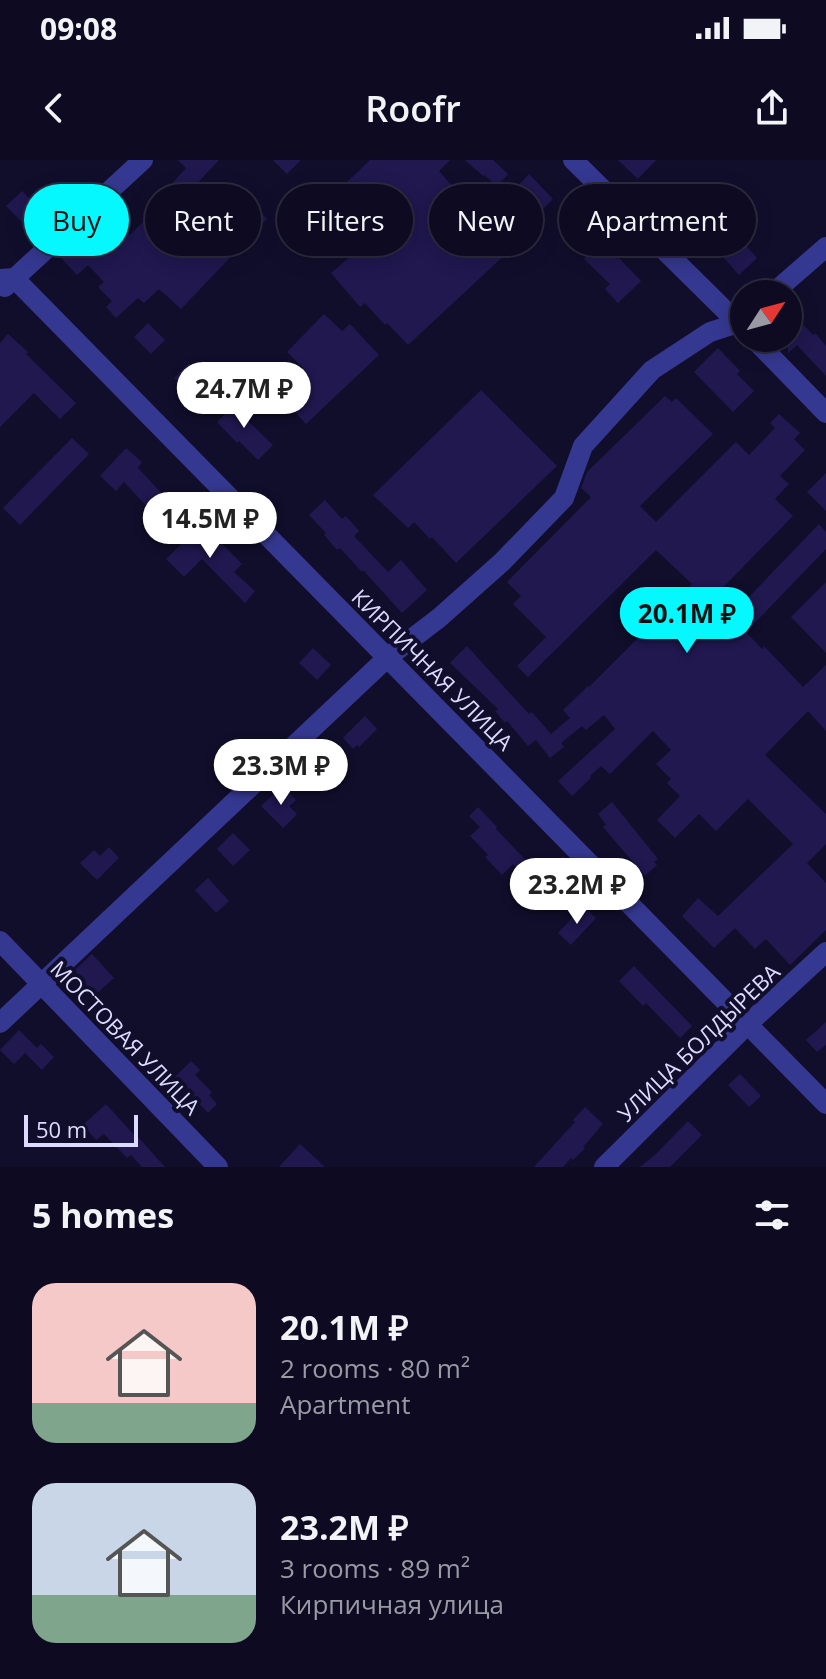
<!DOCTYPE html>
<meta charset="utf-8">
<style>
:root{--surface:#0d0a21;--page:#1b182e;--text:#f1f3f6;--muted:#9a9aa5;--line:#2d2b3f;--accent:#06f8ff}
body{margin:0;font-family:"Open Sans",sans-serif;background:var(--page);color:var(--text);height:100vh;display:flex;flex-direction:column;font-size:30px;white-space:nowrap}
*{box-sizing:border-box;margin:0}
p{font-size:26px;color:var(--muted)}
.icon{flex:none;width:44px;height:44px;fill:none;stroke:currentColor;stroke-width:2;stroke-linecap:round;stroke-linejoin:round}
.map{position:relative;height:1007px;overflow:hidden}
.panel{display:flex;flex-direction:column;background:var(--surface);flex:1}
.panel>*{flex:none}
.banner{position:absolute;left:24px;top:24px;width:778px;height:72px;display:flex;gap:16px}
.needle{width:52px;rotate:54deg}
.fabs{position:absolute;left:730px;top:120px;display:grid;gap:16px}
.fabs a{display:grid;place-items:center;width:72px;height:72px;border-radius:50%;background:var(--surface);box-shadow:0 4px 20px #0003,0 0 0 2px var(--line);font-size:40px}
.scale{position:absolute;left:24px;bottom:20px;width:114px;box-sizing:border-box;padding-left:8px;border:4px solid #dbdaff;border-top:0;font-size:22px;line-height:28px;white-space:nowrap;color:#dbdaff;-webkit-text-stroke:6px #110e2c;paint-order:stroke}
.price{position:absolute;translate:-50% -68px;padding:0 18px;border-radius:28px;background:#fff;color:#222;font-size:26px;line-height:52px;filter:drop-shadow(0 2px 4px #0008)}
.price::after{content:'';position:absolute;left:50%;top:48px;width:24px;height:18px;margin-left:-12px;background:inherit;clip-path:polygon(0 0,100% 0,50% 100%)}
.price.selected{background:var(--accent);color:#111}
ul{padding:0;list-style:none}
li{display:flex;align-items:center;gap:24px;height:200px;padding:0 32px}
li span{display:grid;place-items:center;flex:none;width:224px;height:160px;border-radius:24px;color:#555}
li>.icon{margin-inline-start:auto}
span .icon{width:96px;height:96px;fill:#fffc;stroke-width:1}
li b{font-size:34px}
h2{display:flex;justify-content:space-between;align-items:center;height:96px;padding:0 32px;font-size:34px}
.pill{padding:0 28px;border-radius:36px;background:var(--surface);box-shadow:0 4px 20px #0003,0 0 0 2px var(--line);font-size:28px;line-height:72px}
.pill.selected{background:var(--accent);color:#111}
.status{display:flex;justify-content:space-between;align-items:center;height:56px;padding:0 40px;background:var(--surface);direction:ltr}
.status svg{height:22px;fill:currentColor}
header{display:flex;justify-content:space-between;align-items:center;height:104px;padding:0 32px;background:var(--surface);font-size:36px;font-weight:600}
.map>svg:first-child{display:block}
.building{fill:#20184f}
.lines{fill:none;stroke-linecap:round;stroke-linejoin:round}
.minor{stroke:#353890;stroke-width:20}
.labels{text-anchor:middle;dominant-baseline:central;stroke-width:8;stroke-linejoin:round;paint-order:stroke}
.street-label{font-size:22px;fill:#dbdaff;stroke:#110e2c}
</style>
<div class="status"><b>09:08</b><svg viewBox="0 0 49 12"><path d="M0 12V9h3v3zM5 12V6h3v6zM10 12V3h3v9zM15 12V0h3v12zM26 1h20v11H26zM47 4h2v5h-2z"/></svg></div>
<header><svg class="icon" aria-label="back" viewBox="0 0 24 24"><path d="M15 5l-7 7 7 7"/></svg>Roofr<svg class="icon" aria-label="share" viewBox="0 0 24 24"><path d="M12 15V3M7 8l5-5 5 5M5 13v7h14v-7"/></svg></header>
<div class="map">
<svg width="826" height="1007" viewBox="0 0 826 1007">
<rect width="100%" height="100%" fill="#110e2c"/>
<g class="building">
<polygon points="178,0 219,0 191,30 198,36 186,49 219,81 254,45 267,59 181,149 159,129 144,143 138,138 116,158 106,147 112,141 98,127 104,122 88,105 77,115 61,98 76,85 83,93 116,61 130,75 173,32 168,28 186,8"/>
<polygon points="273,0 301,0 287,14"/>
<polygon points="370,0 450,0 439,11 472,49 445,72 468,97 493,74 509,91 408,185 387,163 385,165 365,143 360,147 331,113 372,78 346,52 317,81 302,66"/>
<polygon points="465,0 493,0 508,14 497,26 484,15 483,16"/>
<polygon points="618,0 656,0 638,19"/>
<polygon points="529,14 553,39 536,56 519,39 525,33 518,26"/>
<polygon points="22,31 39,48 23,63 6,46"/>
<polygon points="713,60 733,80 738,76 757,98 739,115 716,89 713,92 697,76"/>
<polygon points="600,83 617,99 619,98 641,121 618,143 605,129 610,124 584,99"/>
<polygon points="788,149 813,175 815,173 826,186 826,216 797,185 788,193"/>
<polygon points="324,154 342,171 350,164 379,195 306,264 277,233 303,208 287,192"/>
<polygon points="148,163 165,180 151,194 134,177"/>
<polygon points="8,174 28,192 26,194 76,243 60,259 34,233 0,267 0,183"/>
<polygon points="718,188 740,211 737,214 754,231 733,252 694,212"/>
<polygon points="189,203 201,217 205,213 218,227 199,245 174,218"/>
<polygon points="481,230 557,306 456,403 432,377 430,379 414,362 408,368 373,335"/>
<polygon points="665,236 672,242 676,238 713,274 640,346 656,362 736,282 749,295 775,268 770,263 779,254 800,273 794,279 805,290 780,316 789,324 775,339 793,356 700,451 718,469 819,364 826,372 826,389 746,472 762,489 764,486 803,527 826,505 826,571 808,551 765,595 826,654 826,684 807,703 826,723 826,770 790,805 766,779 755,789 735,768 714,788 682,756 698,738 718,756 793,684 748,639 716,671 699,654 675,678 657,660 680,636 667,623 671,619 656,604 671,590 653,571 610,614 601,606 590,616 591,618 572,636 558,621 615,569 604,555 586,570 582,566 561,583 564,587 550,598 536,580 528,586 507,561 505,563 495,551 498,549 450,503 467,486 529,554 532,552 551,574 570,558 563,550 588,526 589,527 692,424 656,390 528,517 517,506 546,477 513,444 521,436 507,422 591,337 581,328 587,312"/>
<polygon points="242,238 251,248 243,256 273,285 258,300 239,281 237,283 217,262"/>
<polygon points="72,278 89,294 20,365 3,348"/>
<polygon points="126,288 142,302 138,308 168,340 153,353 124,322 116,331 100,316"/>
<polygon points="826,313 826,351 807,332"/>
<polygon points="325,340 342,359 346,356 359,371 354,376 388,412 401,400 427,430 402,453 363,410 362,412 340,388 337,390 324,375 326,373 309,355"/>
<polygon points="202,364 242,404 234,412 255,431 245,443 202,399 184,417 166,399"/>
<polygon points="826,422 826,493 791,457"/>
<polygon points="313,488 331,505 317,520 299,503"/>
<polygon points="365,556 377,569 359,587 357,585 353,589 343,578"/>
<polygon points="283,626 296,640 289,646 297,654 283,668 261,646"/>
<polygon points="612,642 658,699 654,702 657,705 645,716 603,667 606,665 598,654"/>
<polygon points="478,647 497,667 496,669 542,717 563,696 570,704 538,738 529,728 533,725 513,704 502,715 485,697 488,695 470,676 480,667 469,656"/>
<polygon points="233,673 250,690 233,706 217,689"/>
<polygon points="109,687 119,698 97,720 80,703 94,690 100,696"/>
<polygon points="208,718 229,741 216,753 195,730"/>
<polygon points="583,746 596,758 571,785 558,773"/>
<polygon points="92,794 114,818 95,835 73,812"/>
<polygon points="634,806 692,866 680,878 646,843 643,846 619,821"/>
<polygon points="826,862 826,885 817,892 806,880"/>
<polygon points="19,870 37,888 41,884 54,897 42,910 25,893 14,904 0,890"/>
<polygon points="191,901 200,910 195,915 212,932 209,935 217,944 208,953 174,918"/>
<polygon points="740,914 761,936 749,947 728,925"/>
<polygon points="106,944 136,977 137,976 165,1007 142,1007 131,995 127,998 104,974 96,980 83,965"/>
<polygon points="585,947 603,964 583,987 585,988 573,1000 571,998 563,1007 534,1007 575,962 573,960"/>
<polygon points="688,961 702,975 670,1007 640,1007 656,994"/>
<polygon points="300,984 325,1007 279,1007"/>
</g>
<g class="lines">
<g class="minor">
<polyline points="573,0 744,169"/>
<polyline points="0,119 14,118 826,944"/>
<polyline points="5,127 143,0"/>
<polyline points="772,134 826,87"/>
<polyline points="753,178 826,253"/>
<polyline points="0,781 218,1007"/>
<polyline points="0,863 388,497 439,458 502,402 564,338 583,286 652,210 710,172 738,163 744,158"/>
<polyline points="604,1007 749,863 826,792"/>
</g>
</g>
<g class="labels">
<g class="street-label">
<text transform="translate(433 509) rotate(45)">КИРПИЧНАЯ УЛИЦА</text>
<text transform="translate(126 877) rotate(46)">МОСТОВАЯ УЛИЦА</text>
<text transform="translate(698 882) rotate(-44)">УЛИЦА БОЛДЫРЕВА</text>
</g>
</g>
</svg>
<div class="fabs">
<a><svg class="needle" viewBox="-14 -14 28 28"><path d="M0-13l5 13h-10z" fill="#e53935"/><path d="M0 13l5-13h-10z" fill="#9a9aa5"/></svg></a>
</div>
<div class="scale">50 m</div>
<b class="price" style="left:244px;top:270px">24.7M ₽</b>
<b class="price" style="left:210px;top:400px">14.5M ₽</b>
<b class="price selected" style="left:687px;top:495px">20.1M ₽</b>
<b class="price" style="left:281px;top:647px">23.3M ₽</b>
<b class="price" style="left:577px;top:766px">23.2M ₽</b>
<div class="banner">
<a class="pill selected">Buy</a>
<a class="pill">Rent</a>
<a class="pill">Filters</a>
<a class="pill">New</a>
<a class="pill">Apartment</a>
</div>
</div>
<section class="panel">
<h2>5 homes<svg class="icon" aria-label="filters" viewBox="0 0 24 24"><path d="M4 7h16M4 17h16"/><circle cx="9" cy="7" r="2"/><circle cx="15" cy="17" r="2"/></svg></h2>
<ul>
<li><span style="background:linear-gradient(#f6c9c9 75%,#7fa58c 0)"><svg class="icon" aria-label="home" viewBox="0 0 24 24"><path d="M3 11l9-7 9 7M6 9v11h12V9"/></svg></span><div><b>20.1M ₽</b><p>2 rooms · 80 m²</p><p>Apartment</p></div></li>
<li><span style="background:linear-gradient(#c9d6e8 70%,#7fa58c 0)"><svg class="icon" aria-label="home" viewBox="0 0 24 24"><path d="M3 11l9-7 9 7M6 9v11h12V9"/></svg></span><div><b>23.2M ₽</b><p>3 rooms · 89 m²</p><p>Кирпичная улица</p></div></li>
</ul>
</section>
